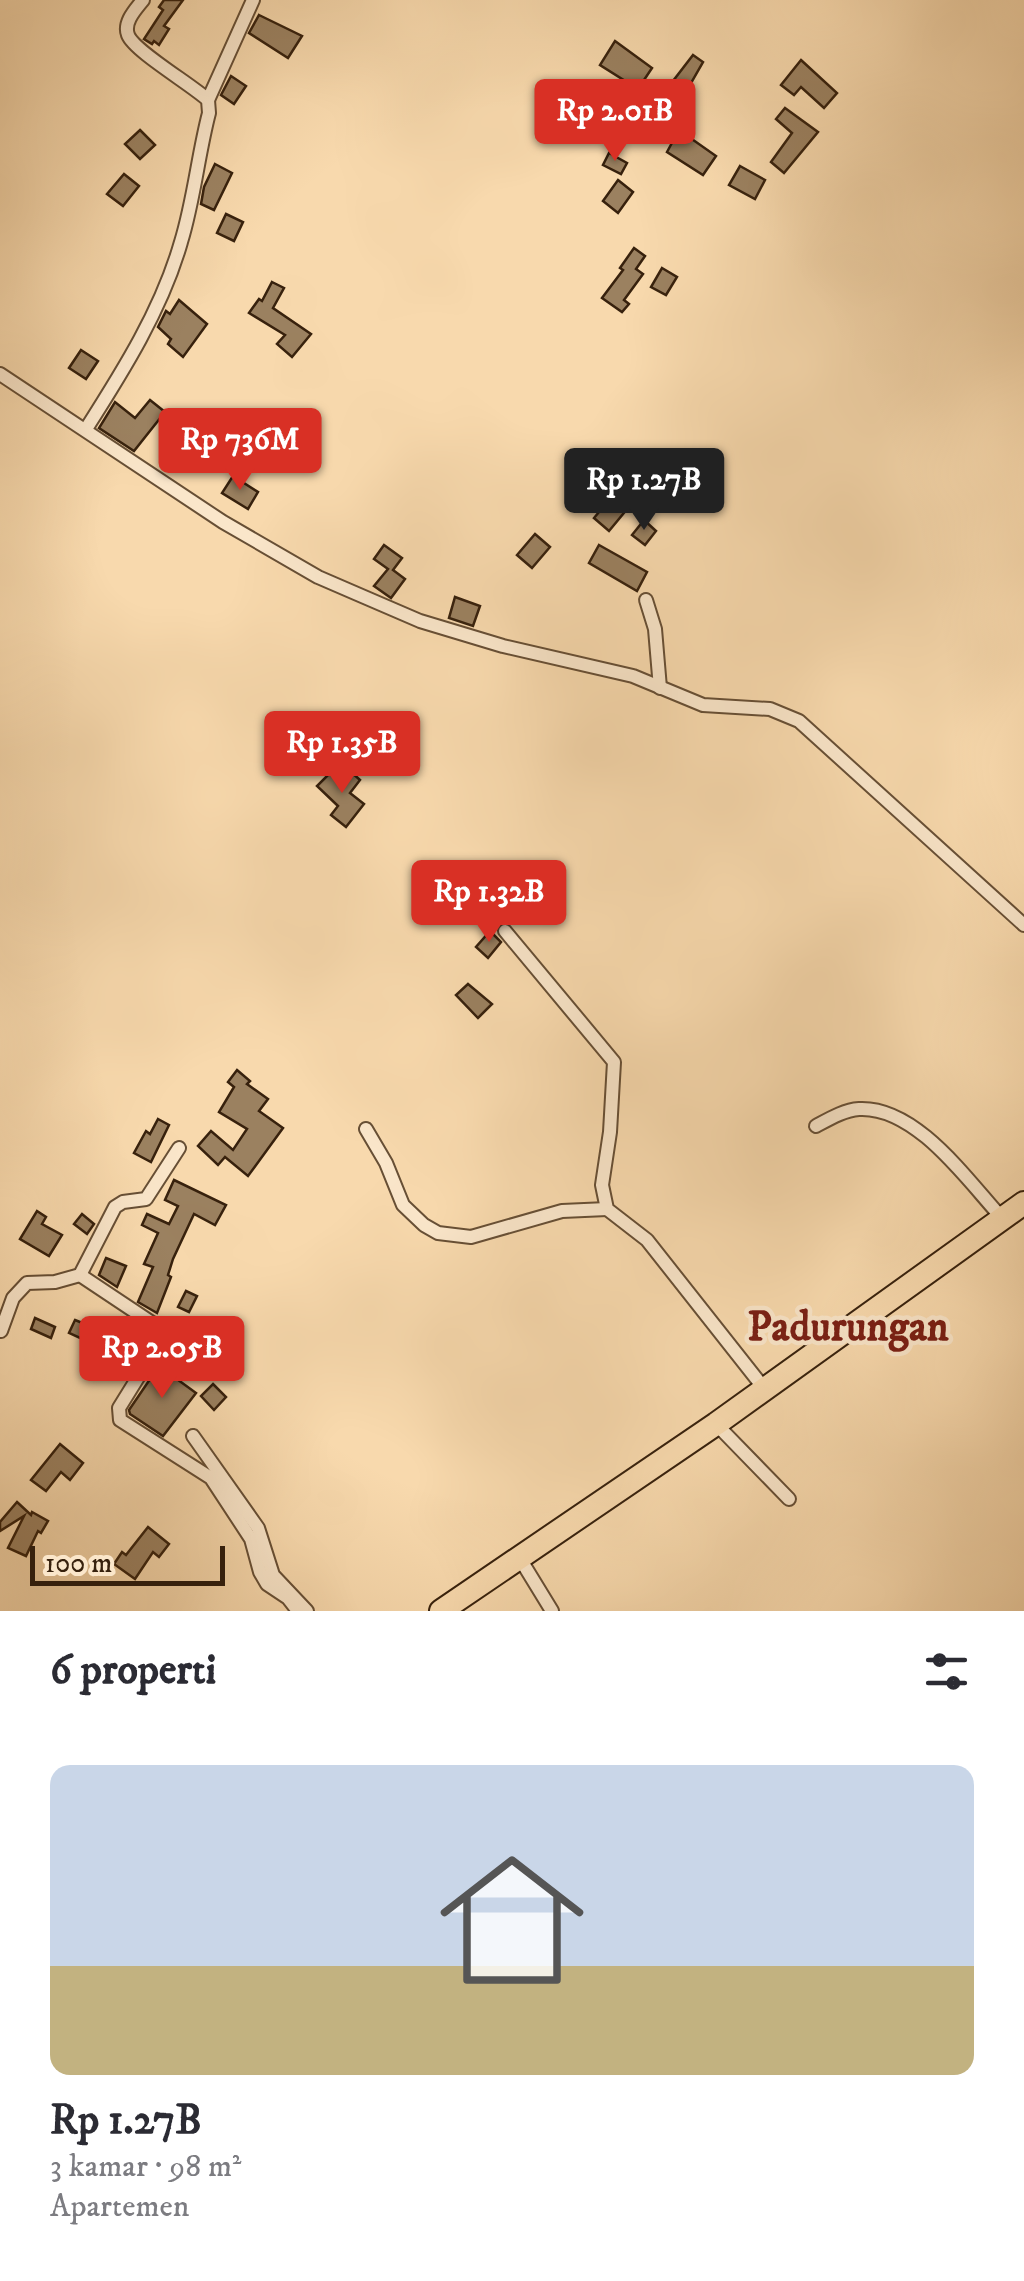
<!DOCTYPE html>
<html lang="id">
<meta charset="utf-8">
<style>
:root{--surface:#fff;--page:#f7f7f7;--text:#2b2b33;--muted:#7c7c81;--accent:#d93025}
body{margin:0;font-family:"IM FELL DW Pica",serif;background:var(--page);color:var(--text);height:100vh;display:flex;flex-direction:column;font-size:38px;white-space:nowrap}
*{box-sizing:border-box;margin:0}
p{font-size:32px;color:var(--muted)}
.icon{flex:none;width:55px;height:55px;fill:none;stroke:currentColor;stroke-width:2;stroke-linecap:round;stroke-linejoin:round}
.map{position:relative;height:1611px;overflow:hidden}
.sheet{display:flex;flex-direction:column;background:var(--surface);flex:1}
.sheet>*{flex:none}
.scale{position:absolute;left:30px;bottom:25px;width:195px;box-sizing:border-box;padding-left:10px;border:5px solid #37210d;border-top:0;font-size:28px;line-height:35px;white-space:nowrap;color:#37210d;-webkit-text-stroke:8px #fae6ca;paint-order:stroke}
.price{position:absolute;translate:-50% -85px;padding:0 22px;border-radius:10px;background:var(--accent);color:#fff;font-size:32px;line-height:65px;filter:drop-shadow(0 2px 5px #0008)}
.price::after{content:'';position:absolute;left:50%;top:60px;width:30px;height:22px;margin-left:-15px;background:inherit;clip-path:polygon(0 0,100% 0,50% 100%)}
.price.selected{background:#222;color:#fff}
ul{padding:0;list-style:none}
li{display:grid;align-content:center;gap:20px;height:530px;padding:0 50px}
li span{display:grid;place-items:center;height:310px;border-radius:20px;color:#555}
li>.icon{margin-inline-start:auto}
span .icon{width:180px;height:180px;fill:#fffc;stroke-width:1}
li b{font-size:42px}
h2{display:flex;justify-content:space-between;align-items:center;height:120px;padding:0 50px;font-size:42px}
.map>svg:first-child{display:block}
.building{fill:#9b8160;stroke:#37210d;stroke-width:2.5}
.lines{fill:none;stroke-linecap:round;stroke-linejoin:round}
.street-casing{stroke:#674f35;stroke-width:16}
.highway-casing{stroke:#37210d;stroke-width:26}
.street{stroke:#fae6ca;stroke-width:12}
.highway{stroke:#f8d9ad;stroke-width:22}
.labels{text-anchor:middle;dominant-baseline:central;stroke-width:9;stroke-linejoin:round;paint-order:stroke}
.quarter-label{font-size:42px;font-weight:bold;fill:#7a1f14;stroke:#fae6ca}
</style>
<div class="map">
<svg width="1024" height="1611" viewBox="0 0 1024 1611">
<rect width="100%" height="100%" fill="#f8d9ad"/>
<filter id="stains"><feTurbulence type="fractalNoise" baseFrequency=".002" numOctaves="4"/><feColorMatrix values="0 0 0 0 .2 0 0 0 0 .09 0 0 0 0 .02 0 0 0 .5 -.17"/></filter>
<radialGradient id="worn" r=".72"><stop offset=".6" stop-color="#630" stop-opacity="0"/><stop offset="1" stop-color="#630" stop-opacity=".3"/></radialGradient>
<g class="building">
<polygon points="164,0 183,0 164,26 169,29 159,45 154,41 152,44 144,39 163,10 159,7"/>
<polygon points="259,15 302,36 288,58 249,33"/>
<polygon points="615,41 652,68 638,89 600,65"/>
<polygon points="693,55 703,62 687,90 673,81"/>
<polygon points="801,60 837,93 824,108 801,87 794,95 781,85"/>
<polygon points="231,76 246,86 234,104 221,95"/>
<polygon points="785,108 818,132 784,173 771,162 792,133 776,119"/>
<polygon points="140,130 155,145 140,159 125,144"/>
<polygon points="679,130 716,156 703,175 667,152"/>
<polygon points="609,153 627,163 621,174 603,165"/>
<polygon points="215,164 232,173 214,210 201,204 204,187"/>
<polygon points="740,166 765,180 755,199 729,185"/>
<polygon points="124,174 139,186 123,206 107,194"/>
<polygon points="618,180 633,192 618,213 603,201"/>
<polygon points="226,214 243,222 234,241 217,233"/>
<polygon points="634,248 645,256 636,269 643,274 624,300 629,304 622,312 602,298 623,270 620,268"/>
<polygon points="662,268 677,277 666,295 651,287"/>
<polygon points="272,282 284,288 273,308 311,334 292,357 277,344 285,335 249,313 259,299 262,301"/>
<polygon points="179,300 207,324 183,357 168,344 171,339 158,327 166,311 170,314"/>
<polygon points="81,350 98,361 86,379 69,368"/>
<polygon points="150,400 165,412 134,451 99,428 115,402 135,418"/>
<polygon points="674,457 685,468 673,480 685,493 672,506 638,472 649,461 660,471"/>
<polygon points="233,476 258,492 248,509 222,493"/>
<polygon points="613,495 628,508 609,531 594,518"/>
<polygon points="644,520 656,531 645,545 632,535"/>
<polygon points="535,534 550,547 532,568 517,555"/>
<polygon points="384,545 402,558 393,570 405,579 391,598 374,586 388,569 374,559"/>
<polygon points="599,545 647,572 637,591 589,563"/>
<polygon points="455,597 480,606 473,626 449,618"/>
<polygon points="349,770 360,780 350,793 364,804 346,827 331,815 338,806 317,786 332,771 341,780"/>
<polygon points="504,888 518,906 497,926 481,910"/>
<polygon points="490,931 501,942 488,958 476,947"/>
<polygon points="468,984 492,1004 478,1018 456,995"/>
<polygon points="237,1070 250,1081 247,1084 268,1099 259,1111 283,1128 248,1176 225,1157 218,1165 198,1146 211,1131 233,1150 247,1129 219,1112 234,1087 228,1082"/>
<polygon points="158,1119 169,1125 151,1162 134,1153 146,1131 150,1134"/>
<polygon points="174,1180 226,1205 215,1225 194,1214 173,1259 168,1275 171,1277 157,1313 138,1302 153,1267 144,1264 158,1233 142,1225 147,1214 169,1224 178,1206 165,1200"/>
<polygon points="37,1211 46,1217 42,1224 62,1235 49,1256 20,1239"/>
<polygon points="82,1214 94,1224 87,1234 74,1224"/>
<polygon points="106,1258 126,1266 117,1287 99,1275"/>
<polygon points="186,1291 197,1296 189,1312 178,1307"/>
<polygon points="35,1318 55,1327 51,1338 31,1329"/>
<polygon points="75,1320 95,1328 89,1342 69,1333"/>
<polygon points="159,1366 196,1393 163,1436 130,1414 129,1410"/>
<polygon points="213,1384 226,1397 214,1410 201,1396"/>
<polygon points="60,1444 83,1463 70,1480 61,1472 46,1491 31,1480"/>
<polygon points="17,1502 31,1515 32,1512 48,1521 41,1533 38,1531 26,1556 8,1548 24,1516 0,1531 0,1522"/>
<polygon points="148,1527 169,1544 159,1557 153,1552 135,1579 114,1564 122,1552 126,1555"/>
</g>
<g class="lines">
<defs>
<g id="street">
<polyline points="208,100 253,0"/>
<polyline points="0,374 223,522 318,577 355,593 420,621 503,646 633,676 703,705 770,709 799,721 1024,925"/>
<path d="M86,429C123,371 162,309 181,242C194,200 198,155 209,113L208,100C192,85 134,51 128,35C123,22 136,9 143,0"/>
<polyline points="646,600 655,629 660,688"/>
<polyline points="505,931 614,1062 610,1132 602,1185 607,1209 647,1240 763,1387"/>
<path d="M816,1126C829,1119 844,1110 859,1109C916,1106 967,1180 1002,1218"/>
<polyline points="366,1129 386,1163 403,1205 424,1225 438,1233 471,1237 562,1211 607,1209"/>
<polyline points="80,1275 155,1325 161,1332 158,1345 119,1408 120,1420 211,1478 251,1539 260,1572 267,1584 288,1598 298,1611"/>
<polyline points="1,1331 13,1298 27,1283 55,1282 80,1275 115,1207 123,1202 146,1199 179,1148"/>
<polyline points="716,1424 789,1499"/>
<polyline points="193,1436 258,1528 273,1575 307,1611"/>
<polyline points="519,1557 552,1611"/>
</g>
<polyline id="highway" points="441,1611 716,1424 1024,1203"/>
</defs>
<use href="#street" class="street-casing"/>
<use href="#highway" class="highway-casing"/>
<use href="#street" class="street"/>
<use href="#highway" class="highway"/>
</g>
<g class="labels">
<g class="quarter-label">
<text x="848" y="1328">Padurungan</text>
</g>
</g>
<rect width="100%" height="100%" filter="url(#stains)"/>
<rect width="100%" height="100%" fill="url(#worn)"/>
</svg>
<div class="scale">100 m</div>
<b class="price" style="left:615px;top:164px">Rp 2.01B</b>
<b class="price" style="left:240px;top:493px">Rp 736M</b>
<b class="price selected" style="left:644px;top:533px">Rp 1.27B</b>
<b class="price" style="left:342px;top:796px">Rp 1.35B</b>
<b class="price" style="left:489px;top:945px">Rp 1.32B</b>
<b class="price" style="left:162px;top:1401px">Rp 2.05B</b>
</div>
<section class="sheet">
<h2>6 properti<svg class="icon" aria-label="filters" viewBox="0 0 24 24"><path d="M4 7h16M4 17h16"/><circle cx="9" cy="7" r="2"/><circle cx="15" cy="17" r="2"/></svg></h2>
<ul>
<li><span style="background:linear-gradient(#c9d6e8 65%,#c2b280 0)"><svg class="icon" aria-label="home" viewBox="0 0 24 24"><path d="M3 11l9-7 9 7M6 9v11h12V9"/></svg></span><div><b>Rp 1.27B</b><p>3 kamar · 98 m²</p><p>Apartemen</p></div></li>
</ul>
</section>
